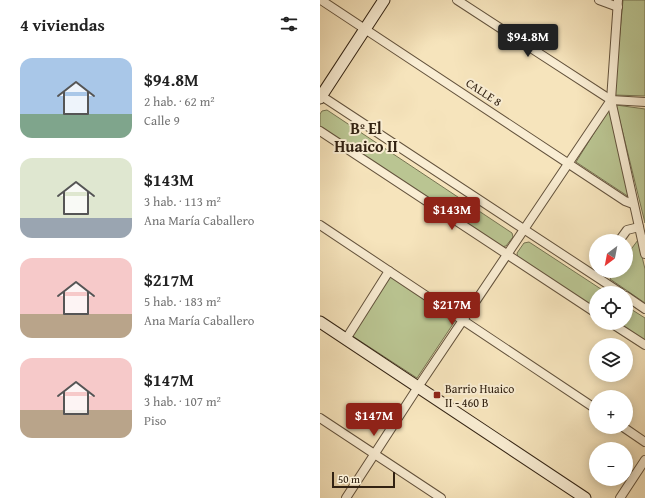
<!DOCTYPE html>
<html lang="es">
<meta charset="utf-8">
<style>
:root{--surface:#fff;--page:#f6f6f6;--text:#222;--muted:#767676;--accent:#8f2418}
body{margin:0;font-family:"Gentium Book Plus",serif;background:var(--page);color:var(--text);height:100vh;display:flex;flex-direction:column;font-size:15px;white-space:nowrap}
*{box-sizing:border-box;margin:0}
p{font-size:13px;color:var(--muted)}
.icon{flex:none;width:22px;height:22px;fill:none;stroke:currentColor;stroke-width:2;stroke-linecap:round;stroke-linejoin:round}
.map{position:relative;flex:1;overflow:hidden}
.side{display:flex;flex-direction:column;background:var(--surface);width:320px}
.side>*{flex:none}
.needle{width:26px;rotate:212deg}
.buttons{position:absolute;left:269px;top:234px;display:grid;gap:8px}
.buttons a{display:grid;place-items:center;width:44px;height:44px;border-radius:50%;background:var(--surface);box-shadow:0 2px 10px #0003;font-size:20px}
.scale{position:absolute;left:12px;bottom:10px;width:63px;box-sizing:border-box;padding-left:4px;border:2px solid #322212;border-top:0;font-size:11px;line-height:14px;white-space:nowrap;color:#322212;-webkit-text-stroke:3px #f9edd3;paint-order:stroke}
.price{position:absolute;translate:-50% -34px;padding:0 9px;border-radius:4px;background:var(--accent);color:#fff;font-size:13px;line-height:26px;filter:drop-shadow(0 1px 2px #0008)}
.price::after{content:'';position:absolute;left:50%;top:24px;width:12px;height:9px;margin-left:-6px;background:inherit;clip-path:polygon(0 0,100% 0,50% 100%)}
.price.active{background:#222;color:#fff}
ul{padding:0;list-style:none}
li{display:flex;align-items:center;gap:12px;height:100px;padding:0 20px}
li span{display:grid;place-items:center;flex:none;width:112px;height:80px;border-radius:12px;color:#555}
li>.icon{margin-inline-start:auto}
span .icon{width:48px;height:48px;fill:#fffc;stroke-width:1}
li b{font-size:17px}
h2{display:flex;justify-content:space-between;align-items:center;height:48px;padding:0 20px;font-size:17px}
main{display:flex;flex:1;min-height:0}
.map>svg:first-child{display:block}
.green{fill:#bac592;stroke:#767452}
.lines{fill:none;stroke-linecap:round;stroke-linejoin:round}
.street-casing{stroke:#63523c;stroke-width:10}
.secondary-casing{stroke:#322212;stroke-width:13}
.street{stroke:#f9edd3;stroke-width:8}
.secondary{stroke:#f9edd3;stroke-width:11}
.poi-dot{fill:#8f2418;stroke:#f9edd3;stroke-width:1.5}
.labels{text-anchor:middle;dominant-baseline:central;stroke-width:4;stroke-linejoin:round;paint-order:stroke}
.street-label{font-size:12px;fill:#322212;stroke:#f9edd3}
.poi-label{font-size:12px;fill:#322212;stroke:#f9edd3;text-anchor:start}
.district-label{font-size:16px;font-weight:bold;fill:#322212;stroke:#f9edd3}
</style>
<main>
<section class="side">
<h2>4 viviendas<svg class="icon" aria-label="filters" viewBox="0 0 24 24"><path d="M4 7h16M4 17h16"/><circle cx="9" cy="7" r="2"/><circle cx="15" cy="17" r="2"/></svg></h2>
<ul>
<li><span style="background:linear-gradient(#a9c7e8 70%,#7fa58c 0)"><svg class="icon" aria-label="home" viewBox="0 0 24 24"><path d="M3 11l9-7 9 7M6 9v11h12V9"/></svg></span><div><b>$94.8M</b><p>2 hab. · 62 m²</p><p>Calle 9</p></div></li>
<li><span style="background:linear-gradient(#dfe7d0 75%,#9aa5b1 0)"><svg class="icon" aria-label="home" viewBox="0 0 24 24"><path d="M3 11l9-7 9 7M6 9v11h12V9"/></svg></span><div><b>$143M</b><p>3 hab. · 113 m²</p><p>Ana María Caballero</p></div></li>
<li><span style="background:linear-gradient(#f6c9c9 70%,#b9a48a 0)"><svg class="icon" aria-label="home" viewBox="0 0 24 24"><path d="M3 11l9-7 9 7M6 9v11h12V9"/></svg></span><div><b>$217M</b><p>5 hab. · 183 m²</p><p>Ana María Caballero</p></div></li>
<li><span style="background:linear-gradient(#f6c9c9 65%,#b9a48a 0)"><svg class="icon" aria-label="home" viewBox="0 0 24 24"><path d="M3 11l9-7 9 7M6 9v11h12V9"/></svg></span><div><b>$147M</b><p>3 hab. · 107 m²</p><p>Piso</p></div></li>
</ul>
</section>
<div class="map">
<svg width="325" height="498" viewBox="0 0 325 498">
<rect width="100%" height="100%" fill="#f6e4bc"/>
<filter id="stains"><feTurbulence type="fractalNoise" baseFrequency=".005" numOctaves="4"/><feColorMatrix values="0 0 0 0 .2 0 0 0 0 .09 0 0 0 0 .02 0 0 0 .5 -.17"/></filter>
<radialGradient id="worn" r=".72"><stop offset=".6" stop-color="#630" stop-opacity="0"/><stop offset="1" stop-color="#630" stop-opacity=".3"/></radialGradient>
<g class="green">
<polygon points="303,0 325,0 325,96 294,95"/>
<polygon points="296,105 325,109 325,223"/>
<polygon points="289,109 309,197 256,162"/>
<polygon points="7,110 192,233 193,237 186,246 181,247 0,126 0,114 2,111"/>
<polygon points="318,240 325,269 325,303 290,279 295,271 306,271 306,256"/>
<polygon points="209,242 287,293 276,293 276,309 198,259 197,253 204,243"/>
<polygon points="71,276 135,321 97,378 31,335"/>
<polygon points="306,306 325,318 325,341 297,323 306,323"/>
</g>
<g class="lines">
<defs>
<g id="street">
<polyline points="1,0 305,201 313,204"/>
<polyline points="137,0 291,100 325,102"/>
<polyline points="279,0 298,7"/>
<polyline points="298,0 291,100 325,254"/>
<polyline points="0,95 301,293"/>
<polyline points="0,131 276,313"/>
<polyline points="0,225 276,409"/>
<polyline points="299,241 307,230 319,227"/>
<polyline points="306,296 325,309"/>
<polyline points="291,323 325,345"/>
<polyline points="26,339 69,271"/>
<polyline points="0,418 121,498"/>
<polyline points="303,427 325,442"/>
<polyline points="26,498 98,387 291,100"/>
<polyline points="300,498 325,460"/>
</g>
<g id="secondary">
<polyline points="0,98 64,0"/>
<polyline points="0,322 265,498"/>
</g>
</defs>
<use href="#street" class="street-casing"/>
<use href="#secondary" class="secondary-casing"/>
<use href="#street" class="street"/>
<use href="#secondary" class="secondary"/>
</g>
<rect class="poi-dot" x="113" y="391" width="8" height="8" rx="2"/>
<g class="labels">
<g class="street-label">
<text transform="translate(164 92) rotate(33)">CALLE 8</text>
</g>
<g class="poi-label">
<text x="125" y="388">Barrio Huaico<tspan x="125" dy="14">II - 460 B</tspan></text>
</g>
<g class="district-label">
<text x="46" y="128">Bº El<tspan x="46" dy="18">Huaico II</tspan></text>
</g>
</g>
<rect width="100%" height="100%" filter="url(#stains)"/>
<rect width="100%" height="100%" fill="url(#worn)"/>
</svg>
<div class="buttons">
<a><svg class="needle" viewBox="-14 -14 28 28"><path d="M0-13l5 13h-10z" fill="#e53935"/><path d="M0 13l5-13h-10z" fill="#767676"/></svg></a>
<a><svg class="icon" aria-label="locate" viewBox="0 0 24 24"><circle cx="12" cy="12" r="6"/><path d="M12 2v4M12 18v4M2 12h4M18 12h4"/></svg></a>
<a><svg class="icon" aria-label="layers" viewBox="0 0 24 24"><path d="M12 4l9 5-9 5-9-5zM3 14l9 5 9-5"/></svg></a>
<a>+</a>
<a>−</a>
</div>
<div class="scale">50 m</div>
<b class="price active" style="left:208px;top:58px">$94.8M</b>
<b class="price" style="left:132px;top:231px">$143M</b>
<b class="price" style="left:132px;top:326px">$217M</b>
<b class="price" style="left:54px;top:437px">$147M</b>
</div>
</main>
